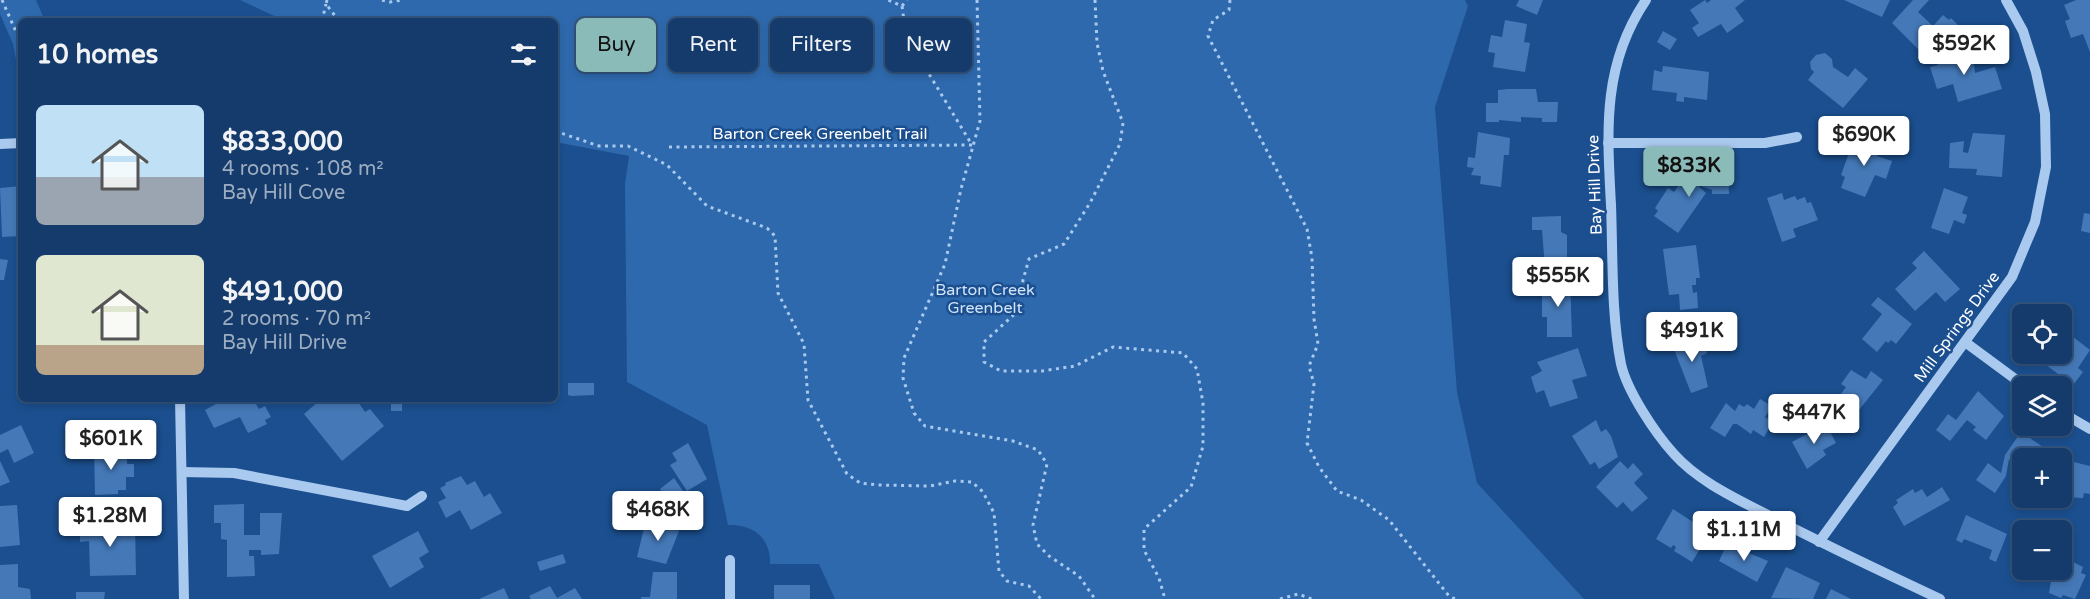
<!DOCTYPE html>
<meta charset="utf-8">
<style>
:root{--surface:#143b6b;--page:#1d4271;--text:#f1f3f6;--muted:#9dadc1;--line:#33557e;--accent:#8bbbb9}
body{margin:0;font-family:"Varela Round",sans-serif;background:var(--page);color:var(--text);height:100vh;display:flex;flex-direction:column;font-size:22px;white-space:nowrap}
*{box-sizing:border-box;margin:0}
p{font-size:20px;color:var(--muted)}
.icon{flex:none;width:33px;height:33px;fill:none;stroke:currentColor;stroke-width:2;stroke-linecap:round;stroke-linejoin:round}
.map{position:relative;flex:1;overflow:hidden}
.details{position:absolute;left:18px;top:18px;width:540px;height:384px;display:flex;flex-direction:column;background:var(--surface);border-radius:9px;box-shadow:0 3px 9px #0003,0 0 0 2px var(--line)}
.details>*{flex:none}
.guide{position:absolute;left:576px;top:18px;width:570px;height:54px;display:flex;gap:12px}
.controls{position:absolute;left:2012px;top:304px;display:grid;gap:12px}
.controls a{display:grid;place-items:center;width:60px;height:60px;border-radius:9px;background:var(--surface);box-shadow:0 3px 9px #0003,0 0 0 2px var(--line);font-size:30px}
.price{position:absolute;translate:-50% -51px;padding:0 14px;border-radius:6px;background:#fff;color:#222;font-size:20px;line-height:39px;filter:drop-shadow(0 2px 3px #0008)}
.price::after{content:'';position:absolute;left:50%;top:36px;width:18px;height:14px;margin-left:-9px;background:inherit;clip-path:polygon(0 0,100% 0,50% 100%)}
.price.active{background:var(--accent);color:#111}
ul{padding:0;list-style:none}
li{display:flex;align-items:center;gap:18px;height:150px;padding:0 18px}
li span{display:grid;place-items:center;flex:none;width:168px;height:120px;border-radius:9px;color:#555}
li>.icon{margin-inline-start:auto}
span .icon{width:72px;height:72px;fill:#fffc;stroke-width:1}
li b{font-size:26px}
h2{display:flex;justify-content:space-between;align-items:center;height:72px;padding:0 18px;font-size:26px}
.tag{padding:0 21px;border-radius:9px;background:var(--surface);box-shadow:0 3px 9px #0003,0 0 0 2px var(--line);font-size:21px;line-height:54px}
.tag.active{background:var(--accent);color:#111}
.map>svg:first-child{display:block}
.green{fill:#2e69ad}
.building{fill:#4478b7}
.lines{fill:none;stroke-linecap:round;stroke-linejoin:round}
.path{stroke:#a9c9ee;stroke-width:3;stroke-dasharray:3 4.5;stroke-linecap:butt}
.minor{stroke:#a9c9ee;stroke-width:10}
.labels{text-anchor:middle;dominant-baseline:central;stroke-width:5;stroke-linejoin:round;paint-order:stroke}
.street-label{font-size:16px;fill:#fff;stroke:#1b4f8f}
.park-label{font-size:16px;fill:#cfe3fa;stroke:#1b4f8f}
</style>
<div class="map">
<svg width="2090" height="599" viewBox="0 0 2090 599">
<rect width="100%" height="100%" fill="#1b4f8f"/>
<g class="green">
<polygon points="0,0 36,0 45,21 21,21 21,86 13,44 0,14"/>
<path d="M240,0H1465L1468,6L1435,107L1457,392L1477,483L1584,599H835L819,564H770C771,538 753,524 728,525L707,425L627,382L625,184L629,156L555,142V21H285Z"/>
</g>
<g class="building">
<polygon points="1519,0 1543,0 1537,15 1516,6"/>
<polygon points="1705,0 1707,3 1711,0 1745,0 1735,8 1744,21 1727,33 1721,24 1698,37 1692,28 1699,23 1690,10"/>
<polygon points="1844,0 1890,0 1882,17"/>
<polygon points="1913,0 1929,0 1918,12 1933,26 1943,15 1949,20 1951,18 1957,24 1961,41 1923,54 1892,23"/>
<polygon points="2076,0 2090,0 2090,52 2083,34 2071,38 2065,21 2070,19 2064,5"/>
<polygon points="1505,20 1527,24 1524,42 1530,43 1525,72 1493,67 1495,53 1488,52 1491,35 1502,37"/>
<polygon points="1663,31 1677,39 1670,50 1657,42"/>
<polygon points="1972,48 1975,73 1995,67 2002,89 1958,102 1953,84 1937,89 1930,67 1938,65 1936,58"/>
<polygon points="1825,53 1832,59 1833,67 1848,77 1855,68 1868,79 1843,108 1808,80 1814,72 1811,69 1810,62 1816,55"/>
<polygon points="1663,66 1709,72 1707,100 1684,97 1684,102 1676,101 1677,93 1652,90 1654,70 1662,72"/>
<polygon points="1508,89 1536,89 1538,102 1558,102 1557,122 1542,122 1542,118 1521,117 1521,122 1499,120 1499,122 1486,122 1486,103 1498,103 1498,90"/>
<polygon points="1478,132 1510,138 1509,155 1504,155 1501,187 1480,184 1481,176 1471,175 1474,168 1467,167 1468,157 1475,158"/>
<polygon points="1973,133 2005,135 2002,177 1976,175 1977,169 1949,168 1950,143 1964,141 1963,152 1968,153"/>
<polygon points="1861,136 1881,144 1877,156 1892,161 1886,179 1875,175 1865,197 1841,188 1845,177 1841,175 1850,150 1855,151"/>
<polygon points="1711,168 1728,168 1729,194 1712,194 1712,190 1696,184 1706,193 1678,233 1654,216 1658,211 1655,208 1668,188 1674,192 1684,178 1690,182 1693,175 1712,182"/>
<polygon points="21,186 21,236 2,237 0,188"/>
<polygon points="1944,188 1968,197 1962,213 1967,215 1964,224 1954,220 1949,234 1931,228"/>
<polygon points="1782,193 1784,200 1795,196 1797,200 1805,197 1807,203 1811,202 1818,220 1793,229 1796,237 1782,242 1767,198"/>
<polygon points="2084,213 2090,214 2090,233 2081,231"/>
<polygon points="1561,216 1561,232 1567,235 1567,267 1545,268 1542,230 1532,230 1532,217"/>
<polygon points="1696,245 1700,278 1696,278 1696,285 1692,285 1693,293 1697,292 1698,308 1680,310 1679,294 1669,295 1663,249"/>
<polygon points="1924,251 1960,289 1945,302 1936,292 1915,311 1895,289 1917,268 1912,263"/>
<polygon points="0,259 8,260 4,280 0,280"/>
<polygon points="1551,276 1570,276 1572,337 1547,337 1547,317 1542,317 1542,293 1552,293"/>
<polygon points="1878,297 1912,324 1896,344 1891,340 1888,343 1886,341 1877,352 1862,339 1882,314 1871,305"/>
<polygon points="2064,324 2071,330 2068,333 2090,350 2078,368 2083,372 2073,385 2034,356 2061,354 2061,328"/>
<polygon points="1695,336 1698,346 1704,344 1707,353 1701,356 1708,387 1691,393 1672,344"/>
<polygon points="1578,348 1587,376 1572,380 1578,398 1550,407 1544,390 1536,393 1531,377 1542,371 1537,362"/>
<polygon points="1851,370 1866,379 1871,371 1883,380 1855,415 1836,401 1846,387 1841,384"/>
<polygon points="568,383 594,383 594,395 571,396 568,395"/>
<polygon points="1978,391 2004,416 1986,440 1973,430 1976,427 1967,420 1950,441 1936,430 1948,414 1956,420"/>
<polygon points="225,399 253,399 259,409 265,406 271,417 265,420 267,424 248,433 240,417 214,428 205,410"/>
<polygon points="317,399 356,399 365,412 370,409 384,426 342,461 304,414 319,401"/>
<rect x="391" y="399" width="11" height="12"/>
<polygon points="1760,399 1772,406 1765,417 1773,422 1764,437 1753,430 1751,434 1737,424 1733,424 1725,437 1710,428 1726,403 1735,411 1739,404 1744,407 1747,404 1754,409"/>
<polygon points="1596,420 1601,432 1606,429 1611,436 1618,457 1599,469 1595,462 1590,465 1572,436"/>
<polygon points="1826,424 1836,443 1823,450 1826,455 1807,469 1792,442"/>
<polygon points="21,425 34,453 14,463 8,449 0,453 0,435"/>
<polygon points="2021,432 2043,447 2041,450 2053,459 2022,459 2022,467 2009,459 2006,476 1995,493 1976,480 1988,463 2001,473 2005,455"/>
<polygon points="688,443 707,479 687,491 670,465 677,461 672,453"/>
<polygon points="94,448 120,448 120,455 127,455 127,464 134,464 134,477 126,477 126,490 118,490 118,494 95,495"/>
<polygon points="2061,459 2090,466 2090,494 2084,493 2083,498 2064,497 2065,494 2061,493"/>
<polygon points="0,461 10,482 0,486"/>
<polygon points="1620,461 1628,469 1633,463 1643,474 1634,483 1648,498 1632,512 1623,502 1617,508 1596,487"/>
<polygon points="461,476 467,485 475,481 484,497 490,493 502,513 471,530 460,510 446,518 438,502 446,498 440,488 446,485 445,483"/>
<polygon points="674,478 685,494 671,505 660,489"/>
<polygon points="1942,487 1950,500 1904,526 1893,507 1898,503 1896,500 1913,489 1915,493 1922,489 1927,497"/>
<polygon points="244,504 244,535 260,535 260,513 282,513 279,554 261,555 261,550 249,550 249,556 254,556 255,576 227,577 227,540 221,539 221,523 214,523 214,505"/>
<polygon points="17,505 20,545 0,547 0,506"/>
<polygon points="1673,509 1710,533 1692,562 1674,551 1676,547 1673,545 1671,548 1656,539"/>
<polygon points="1966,515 2007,534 1996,562 1989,559 1992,550 1964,539 1962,543 1956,540"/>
<polygon points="651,521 677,527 676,530 679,531 666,564 637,557 644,528 649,529"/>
<polygon points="80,522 135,522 136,575 90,576 89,541 80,542"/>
<polygon points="418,531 429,552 419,558 424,567 390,588 372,556"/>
<polygon points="1727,544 1768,561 1757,582 1719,561"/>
<polygon points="563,554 566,563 540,571 537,562"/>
<polygon points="2061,556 2083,567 2081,573 2086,575 2075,599 2063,595 2061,598 2049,593 2051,581 2045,578 2043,582 2033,577 2037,570 2061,570"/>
<polygon points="18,564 18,587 30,589 31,599 0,599 0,565"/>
<polygon points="1786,567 1820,583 1813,599 1771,598"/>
<polygon points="653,572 677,572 677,599 641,599 641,597 650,597"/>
<rect x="774" y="585" width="36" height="14"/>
<polygon points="550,586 557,598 575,588 582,599 531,599 529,596"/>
<polygon points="504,588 509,599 479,599"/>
<polygon points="1831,589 1851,599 1826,599"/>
<polygon points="76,592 105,592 104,599 76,599"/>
</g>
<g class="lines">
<g class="path">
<polyline points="2,0 21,43"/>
<polyline points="327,0 326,4 339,21"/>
<polyline points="382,0 390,2 402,0"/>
<polyline points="977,0 980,121 961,189 945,264 904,358 903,378 914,413 925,426 1013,441 1038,450 1047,464 1033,525 1037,544 1049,556 1079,576 1095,599"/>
<polyline points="1095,0 1097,43 1103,71 1123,123 1120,144 1090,203 1064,244 1029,259 1023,280 1018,311 984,342 984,362 1001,371 1042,371 1075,366 1113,347 1183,353 1197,369 1203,403 1203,446 1191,487 1144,529 1144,550 1159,578 1165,599"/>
<polyline points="1230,0 1229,10 1213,20 1208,36 1307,229 1312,258 1314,319 1318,344 1309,366 1314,384 1307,443 1319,467 1337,491 1361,500 1389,520 1449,596 1455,599"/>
<polyline points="902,6 907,0"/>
<polyline points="322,21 326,4"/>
<polyline points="555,131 599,146 628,146 667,165 707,206 767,228 775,236 778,293 804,344 808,400 847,474 860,483 878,485 930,486 955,481 972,482 983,492 994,513 999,571 1007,581 1029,586 1041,599"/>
<polyline points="669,147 972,145 906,36 902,6 888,0"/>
<polyline points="1280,599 1298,594 1312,599"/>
</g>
<g class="minor">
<path d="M1646,0C1602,65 1607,130 1611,205C1613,257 1611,313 1621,364C1627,391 1655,433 1674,454C1697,480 1733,497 1764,513C1822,544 1881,571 1940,599"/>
<polyline points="1608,143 1765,143 1797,137"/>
<polyline points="0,144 21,143"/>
<polyline points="1965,342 2026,387"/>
<polyline points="180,399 184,599"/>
<polyline points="2061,412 2090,429"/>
<polyline points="182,472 234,473 407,506 422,496"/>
<polyline points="1819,542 2012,277 2035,222 2046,167 2045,114 2036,72 2023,31 2006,0"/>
<polyline points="730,560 730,599"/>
</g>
</g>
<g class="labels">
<g class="street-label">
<text x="820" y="134">Barton Creek Greenbelt Trail</text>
<text transform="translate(1595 185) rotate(-92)">Bay Hill Drive</text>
<text transform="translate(1957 327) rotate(-54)">Mill Springs Drive</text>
</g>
<g class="park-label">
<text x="985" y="290">Barton Creek<tspan x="985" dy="18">Greenbelt</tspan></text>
</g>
</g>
</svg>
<div class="controls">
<a><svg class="icon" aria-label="locate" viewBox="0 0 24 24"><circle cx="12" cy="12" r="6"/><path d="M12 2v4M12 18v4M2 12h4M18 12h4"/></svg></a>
<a><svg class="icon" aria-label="layers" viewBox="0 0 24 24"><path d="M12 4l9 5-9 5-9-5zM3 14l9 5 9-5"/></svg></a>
<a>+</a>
<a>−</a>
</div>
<b class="price" style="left:1964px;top:76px">$592K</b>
<b class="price" style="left:1864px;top:167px">$690K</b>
<b class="price active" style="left:1689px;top:198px">$833K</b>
<b class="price" style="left:1558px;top:308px">$555K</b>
<b class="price" style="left:1692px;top:363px">$491K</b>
<b class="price" style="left:1814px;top:445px">$447K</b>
<b class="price" style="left:111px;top:471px">$601K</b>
<b class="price" style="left:658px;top:542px">$468K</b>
<b class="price" style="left:110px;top:548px">$1.28M</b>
<b class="price" style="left:1744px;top:562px">$1.11M</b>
<div class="guide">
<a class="tag active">Buy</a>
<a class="tag">Rent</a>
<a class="tag">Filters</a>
<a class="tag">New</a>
</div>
<section class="details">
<h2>10 homes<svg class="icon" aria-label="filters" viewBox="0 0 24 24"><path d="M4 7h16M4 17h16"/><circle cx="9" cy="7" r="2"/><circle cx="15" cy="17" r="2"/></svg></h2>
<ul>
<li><span style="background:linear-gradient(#bfe0f5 60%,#9aa5b1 0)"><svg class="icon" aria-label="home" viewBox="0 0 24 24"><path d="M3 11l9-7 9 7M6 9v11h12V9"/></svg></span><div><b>$833,000</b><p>4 rooms · 108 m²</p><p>Bay Hill Cove</p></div></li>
<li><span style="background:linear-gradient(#dfe7d0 75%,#b9a48a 0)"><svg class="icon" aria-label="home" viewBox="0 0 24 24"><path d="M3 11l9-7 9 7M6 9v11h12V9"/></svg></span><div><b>$491,000</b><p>2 rooms · 70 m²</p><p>Bay Hill Drive</p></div></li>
</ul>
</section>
</div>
